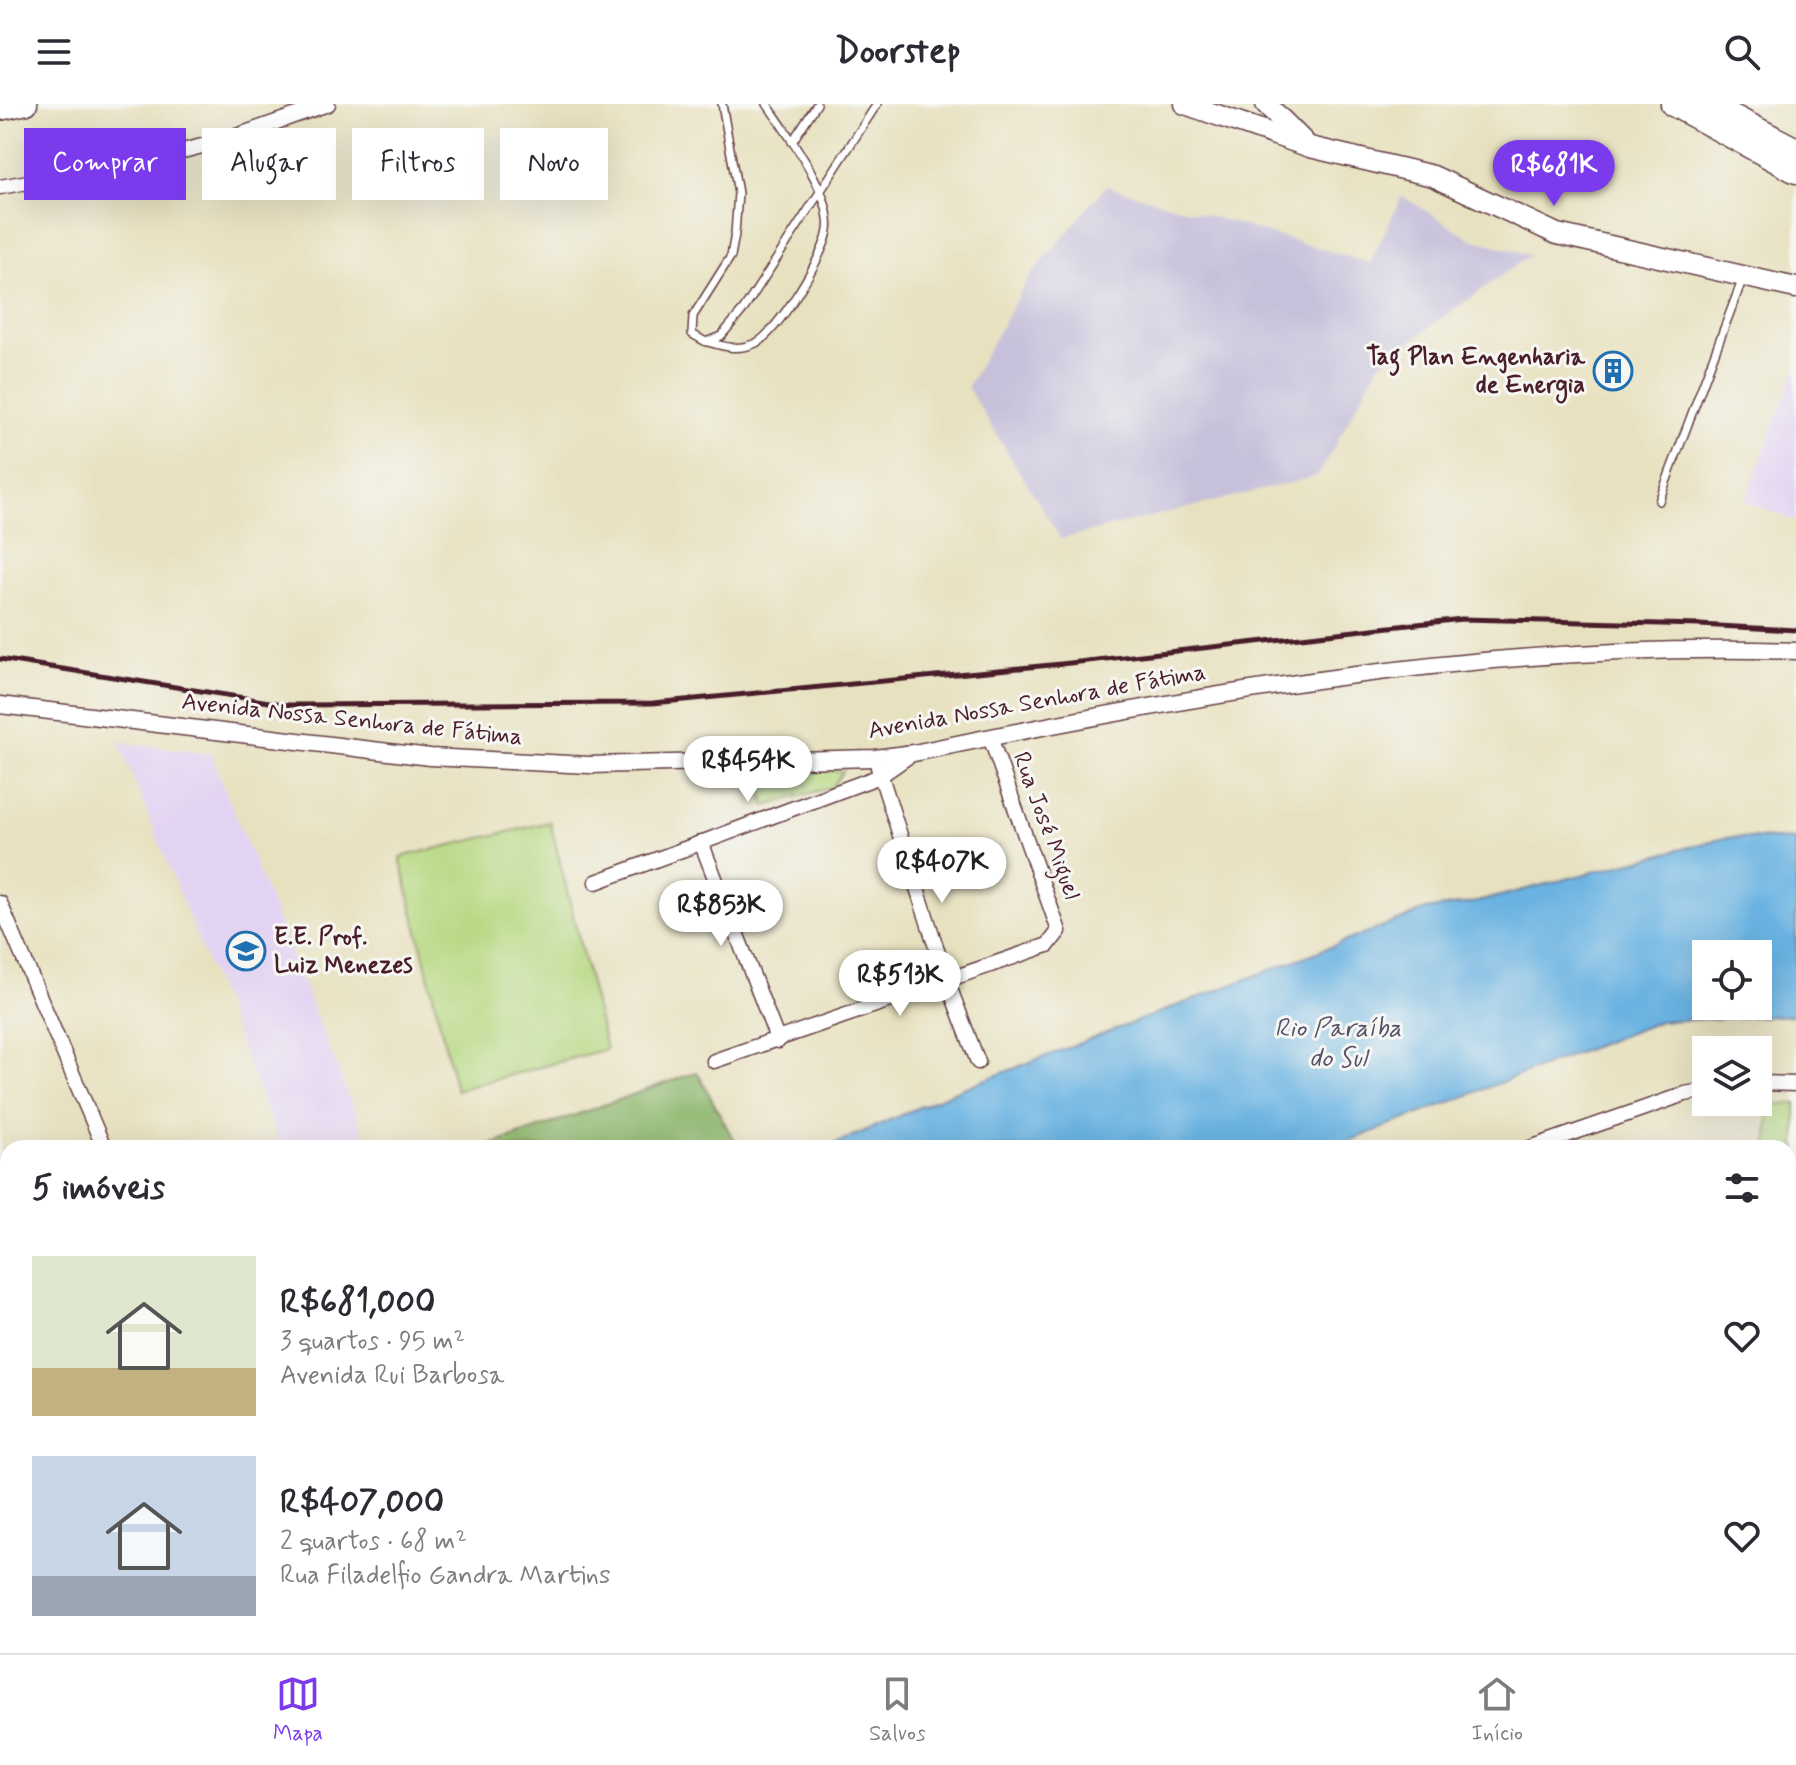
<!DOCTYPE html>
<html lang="pt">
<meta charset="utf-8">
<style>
:root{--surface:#fff;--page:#f2f2f3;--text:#2b2b33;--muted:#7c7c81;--line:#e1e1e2;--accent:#7c3aed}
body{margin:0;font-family:Mynerve,sans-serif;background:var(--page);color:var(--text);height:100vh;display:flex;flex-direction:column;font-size:30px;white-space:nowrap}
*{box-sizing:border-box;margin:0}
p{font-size:26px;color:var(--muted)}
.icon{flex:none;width:44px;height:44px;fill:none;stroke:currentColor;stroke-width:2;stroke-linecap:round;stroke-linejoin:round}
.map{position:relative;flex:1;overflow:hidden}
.drawer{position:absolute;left:0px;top:1036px;width:1796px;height:514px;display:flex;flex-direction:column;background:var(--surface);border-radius:24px 24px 0 0;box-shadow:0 8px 32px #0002}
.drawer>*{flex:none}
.hud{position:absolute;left:24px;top:24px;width:800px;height:72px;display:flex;gap:16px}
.tools{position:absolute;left:1692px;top:836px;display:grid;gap:16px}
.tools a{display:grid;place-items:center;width:80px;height:80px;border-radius:0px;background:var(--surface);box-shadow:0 8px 32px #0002;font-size:40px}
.price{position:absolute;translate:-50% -68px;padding:0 18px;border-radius:28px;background:#fff;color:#222;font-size:26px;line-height:52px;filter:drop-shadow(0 2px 4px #0008)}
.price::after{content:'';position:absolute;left:50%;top:48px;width:24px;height:18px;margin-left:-12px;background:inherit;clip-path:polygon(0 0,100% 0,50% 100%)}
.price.active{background:var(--accent);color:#fff}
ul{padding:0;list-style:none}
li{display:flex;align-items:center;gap:24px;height:200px;padding:0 32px}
li span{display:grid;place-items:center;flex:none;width:224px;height:160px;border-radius:0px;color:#555}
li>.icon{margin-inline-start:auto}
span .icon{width:96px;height:96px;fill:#fffc;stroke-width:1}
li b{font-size:34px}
h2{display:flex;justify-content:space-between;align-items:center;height:96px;padding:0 32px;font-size:34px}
.pill{padding:0 28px;border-radius:0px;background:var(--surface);box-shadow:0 8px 32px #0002;font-size:28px;line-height:72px}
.pill.active{background:var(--accent);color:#fff}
header{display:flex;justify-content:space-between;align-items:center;height:104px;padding:0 32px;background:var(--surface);font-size:36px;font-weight:700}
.tabs{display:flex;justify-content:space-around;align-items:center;height:112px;border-top:2px solid var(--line);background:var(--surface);font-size:22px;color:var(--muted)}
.tabs a{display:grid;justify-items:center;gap:4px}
.tabs .active{color:var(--accent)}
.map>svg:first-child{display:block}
.built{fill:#e3d3f2}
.industrial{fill:#c6c0da}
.green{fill:#b6d881;stroke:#807c56;stroke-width:2}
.forest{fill:#90b86f;stroke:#6d6c4d;stroke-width:2}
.water{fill:#69b2e1;stroke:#5a6886;stroke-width:2;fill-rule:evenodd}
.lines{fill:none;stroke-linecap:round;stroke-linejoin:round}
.service-casing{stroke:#623c41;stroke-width:10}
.minor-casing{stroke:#623c41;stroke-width:17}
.tertiary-casing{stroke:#623c41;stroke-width:19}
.secondary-casing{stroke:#623c41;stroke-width:23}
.motorway-casing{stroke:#623c41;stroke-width:27}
.service{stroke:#fff;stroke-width:7}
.minor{stroke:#fff;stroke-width:14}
.tertiary{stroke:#fff;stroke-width:16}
.secondary{stroke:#fff;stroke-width:20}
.motorway{stroke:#fff;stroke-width:24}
.rail{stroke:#4a1f2b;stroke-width:5}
.labels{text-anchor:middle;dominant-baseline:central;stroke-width:6;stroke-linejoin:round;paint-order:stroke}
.poi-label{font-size:24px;font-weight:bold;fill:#4a1f2b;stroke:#f6f6f2;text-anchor:end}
.street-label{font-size:24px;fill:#4a1f2b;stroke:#f6f6f2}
.water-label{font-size:26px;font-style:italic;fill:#55526b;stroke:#f6f6f2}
</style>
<header><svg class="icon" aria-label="menu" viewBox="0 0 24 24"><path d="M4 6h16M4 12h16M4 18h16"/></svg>Doorstep<svg class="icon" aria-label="search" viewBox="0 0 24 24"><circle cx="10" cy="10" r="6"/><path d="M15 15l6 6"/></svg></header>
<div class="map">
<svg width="1796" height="1549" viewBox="0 0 1796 1549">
<rect width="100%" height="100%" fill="#f6f6f2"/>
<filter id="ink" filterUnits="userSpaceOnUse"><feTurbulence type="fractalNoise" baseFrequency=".0125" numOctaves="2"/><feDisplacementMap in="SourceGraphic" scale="16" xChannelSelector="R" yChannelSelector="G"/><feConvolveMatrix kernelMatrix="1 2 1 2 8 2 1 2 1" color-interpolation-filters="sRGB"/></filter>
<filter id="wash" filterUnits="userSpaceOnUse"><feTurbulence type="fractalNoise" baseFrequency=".006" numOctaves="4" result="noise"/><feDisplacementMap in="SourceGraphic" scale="32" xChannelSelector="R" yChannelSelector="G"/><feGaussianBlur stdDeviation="1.8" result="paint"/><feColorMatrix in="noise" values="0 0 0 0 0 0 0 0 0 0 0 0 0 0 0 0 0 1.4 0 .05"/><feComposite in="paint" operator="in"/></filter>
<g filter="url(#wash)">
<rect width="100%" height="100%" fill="#e8e1c0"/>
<g class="built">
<polygon points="1796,263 1796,417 1745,397"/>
<polygon points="119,638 211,650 369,1044 281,1044"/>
</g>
<polygon class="industrial" points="1106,82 1370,159 1402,92 1472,135 1530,151 1380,259 1318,372 1061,435 967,283 1028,175"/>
<g class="green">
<polygon points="756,667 843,667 832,683 765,702"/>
<polygon points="550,718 606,945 456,986 400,753"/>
<polygon points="1769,1000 1796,1000 1796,1156 1788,1156 1788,1044 1768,1044"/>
</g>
<g class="forest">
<polygon points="697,968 738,1044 482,1044"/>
<polygon points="8,1260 8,1409 0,1413 0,1264"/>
</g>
<g class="water">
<path d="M1728,733L1796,736V911L1660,917L1331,1044H826L958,986L1426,806L1477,798ZM1706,850H1758V902H1706Z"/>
<polygon points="8,1407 8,1542 98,1542 80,1549 0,1549 0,1410"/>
</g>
</g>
<g filter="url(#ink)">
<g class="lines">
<defs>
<g id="service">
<polyline points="722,0 738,89 735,130 731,152 693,212 692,230 706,238 721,232 744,205 877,0"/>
<polyline points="792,38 817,0"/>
<path d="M708,238C725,243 738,247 756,239C777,229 826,149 828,126C829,121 828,113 827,108C821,75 786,28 767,0"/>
<polyline points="1659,397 1743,174"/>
</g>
<g id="minor">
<polyline points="0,83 145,57 225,36 328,0"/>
<polyline points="878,663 947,877 978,958"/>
<polyline points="701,738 778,937"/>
<polyline points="596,778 880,672 913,649"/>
<polyline points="0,799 104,1044"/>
<polyline points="714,957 1048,841 1059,827 990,633"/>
<polyline points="1758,979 1796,980"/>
<polyline points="1530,1044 1685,990 1706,986"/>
<polyline points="1788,1232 1796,1232"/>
<polyline points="1788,1362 1796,1362"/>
<polyline points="1788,1504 1796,1504"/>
<polyline points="431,1542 433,1549"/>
<polyline points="1042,1542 1045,1549"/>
<polyline points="1241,1542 1246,1549"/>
<polyline points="1511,1542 1512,1549"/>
<polyline points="274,1549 294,1542"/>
<polyline points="1112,1549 1132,1542"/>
<polyline points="1396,1549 1400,1542"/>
</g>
<g id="tertiary">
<path d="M0,601L430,653L589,661L875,654L914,649C1204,588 1499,537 1796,547"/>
<polyline points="657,1549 677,1542"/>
<polyline points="740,1549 760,1542"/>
</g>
<g id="secondary">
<polyline points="1185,0 1310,43 1433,72 1557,130 1796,184"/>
<polyline points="1266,0 1304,38"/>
<polyline points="0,6 27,0"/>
</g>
<g id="motorway">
<polyline points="1673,0 1796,67"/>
<polyline points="1708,0 1796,46"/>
</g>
</defs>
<use href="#service" class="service-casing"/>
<use href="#minor" class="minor-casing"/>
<use href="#tertiary" class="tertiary-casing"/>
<use href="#secondary" class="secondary-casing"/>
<use href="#motorway" class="motorway-casing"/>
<use href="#service" class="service"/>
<use href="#minor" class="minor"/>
<use href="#tertiary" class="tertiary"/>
<use href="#secondary" class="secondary"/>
<use href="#motorway" class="motorway"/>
<polyline class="rail" points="0,555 288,601 653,599 1061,560 1462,515 1699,521 1796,526"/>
</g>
</g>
<defs>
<symbol id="building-ring" viewBox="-11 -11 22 22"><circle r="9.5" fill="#f6f6f2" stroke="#1f6fb2" stroke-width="1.5"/><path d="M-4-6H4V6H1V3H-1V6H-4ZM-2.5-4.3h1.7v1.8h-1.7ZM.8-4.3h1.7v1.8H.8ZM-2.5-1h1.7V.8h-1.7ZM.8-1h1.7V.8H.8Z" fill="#1f6fb2"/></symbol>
<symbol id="school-ring" viewBox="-11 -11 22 22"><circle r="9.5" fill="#f6f6f2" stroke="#1f6fb2" stroke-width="1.5"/><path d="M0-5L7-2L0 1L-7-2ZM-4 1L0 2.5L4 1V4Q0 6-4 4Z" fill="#1f6fb2"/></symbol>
</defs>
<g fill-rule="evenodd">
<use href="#building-ring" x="1591" y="245" width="44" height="44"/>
<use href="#school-ring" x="224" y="825" width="44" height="44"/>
</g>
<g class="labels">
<g class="poi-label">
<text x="1585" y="253">Tag Plan Engenharia<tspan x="1585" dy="28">de Energia</tspan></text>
<text x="274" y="833" text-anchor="start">E.E. Prof.<tspan x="274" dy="28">Luiz Menezes</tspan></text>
</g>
<g class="street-label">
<text transform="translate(1037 598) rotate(-10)">Avenida Nossa Senhora de Fátima</text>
<text transform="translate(352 616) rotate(6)">Avenida Nossa Senhora de Fátima</text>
<text transform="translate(1046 722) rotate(70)">Rua José Miguel</text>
</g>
<g class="water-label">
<text x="1338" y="925">Rio Paraíba<tspan x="1338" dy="30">do Sul</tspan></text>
</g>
</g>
</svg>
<div class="tools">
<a><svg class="icon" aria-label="locate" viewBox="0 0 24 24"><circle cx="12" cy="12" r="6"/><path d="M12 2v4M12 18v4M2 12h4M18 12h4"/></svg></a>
<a><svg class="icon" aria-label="layers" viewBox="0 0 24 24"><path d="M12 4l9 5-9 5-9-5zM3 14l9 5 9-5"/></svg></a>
</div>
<b class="price active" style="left:1554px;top:104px">R$681K</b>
<b class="price" style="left:748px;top:700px">R$454K</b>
<b class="price" style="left:942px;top:801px">R$407K</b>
<b class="price" style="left:721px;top:844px">R$853K</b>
<b class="price" style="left:900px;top:914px">R$513K</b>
<div class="hud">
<a class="pill active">Comprar</a>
<a class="pill">Alugar</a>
<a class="pill">Filtros</a>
<a class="pill">Novo</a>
</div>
<section class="drawer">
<h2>5 imóveis<svg class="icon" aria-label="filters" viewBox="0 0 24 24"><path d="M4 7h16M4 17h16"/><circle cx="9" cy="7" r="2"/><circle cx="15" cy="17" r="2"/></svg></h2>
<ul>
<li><span style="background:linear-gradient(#dfe7d0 70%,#c2b280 0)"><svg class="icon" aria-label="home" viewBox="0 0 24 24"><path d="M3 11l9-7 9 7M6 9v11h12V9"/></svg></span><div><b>R$681,000</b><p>3 quartos · 95 m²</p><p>Avenida Rui Barbosa</p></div><svg class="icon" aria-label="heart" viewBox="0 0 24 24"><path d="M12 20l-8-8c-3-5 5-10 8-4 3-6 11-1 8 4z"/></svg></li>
<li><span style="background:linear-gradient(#c9d6e8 75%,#9aa5b1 0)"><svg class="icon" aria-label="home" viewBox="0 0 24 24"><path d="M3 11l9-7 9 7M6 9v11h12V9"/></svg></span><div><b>R$407,000</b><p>2 quartos · 68 m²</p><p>Rua Filadelfio Gandra Martins</p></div><svg class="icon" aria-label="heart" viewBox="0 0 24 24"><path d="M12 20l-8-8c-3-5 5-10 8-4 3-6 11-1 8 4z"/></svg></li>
</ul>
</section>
</div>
<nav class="tabs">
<a class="active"><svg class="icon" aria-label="map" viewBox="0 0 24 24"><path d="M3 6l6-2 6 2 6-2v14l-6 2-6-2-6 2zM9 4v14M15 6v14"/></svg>Mapa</a>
<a><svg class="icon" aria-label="saved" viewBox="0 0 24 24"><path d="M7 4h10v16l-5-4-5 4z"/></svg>Salvos</a>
<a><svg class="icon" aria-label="home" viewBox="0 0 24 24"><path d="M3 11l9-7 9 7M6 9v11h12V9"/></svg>Início</a>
</nav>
